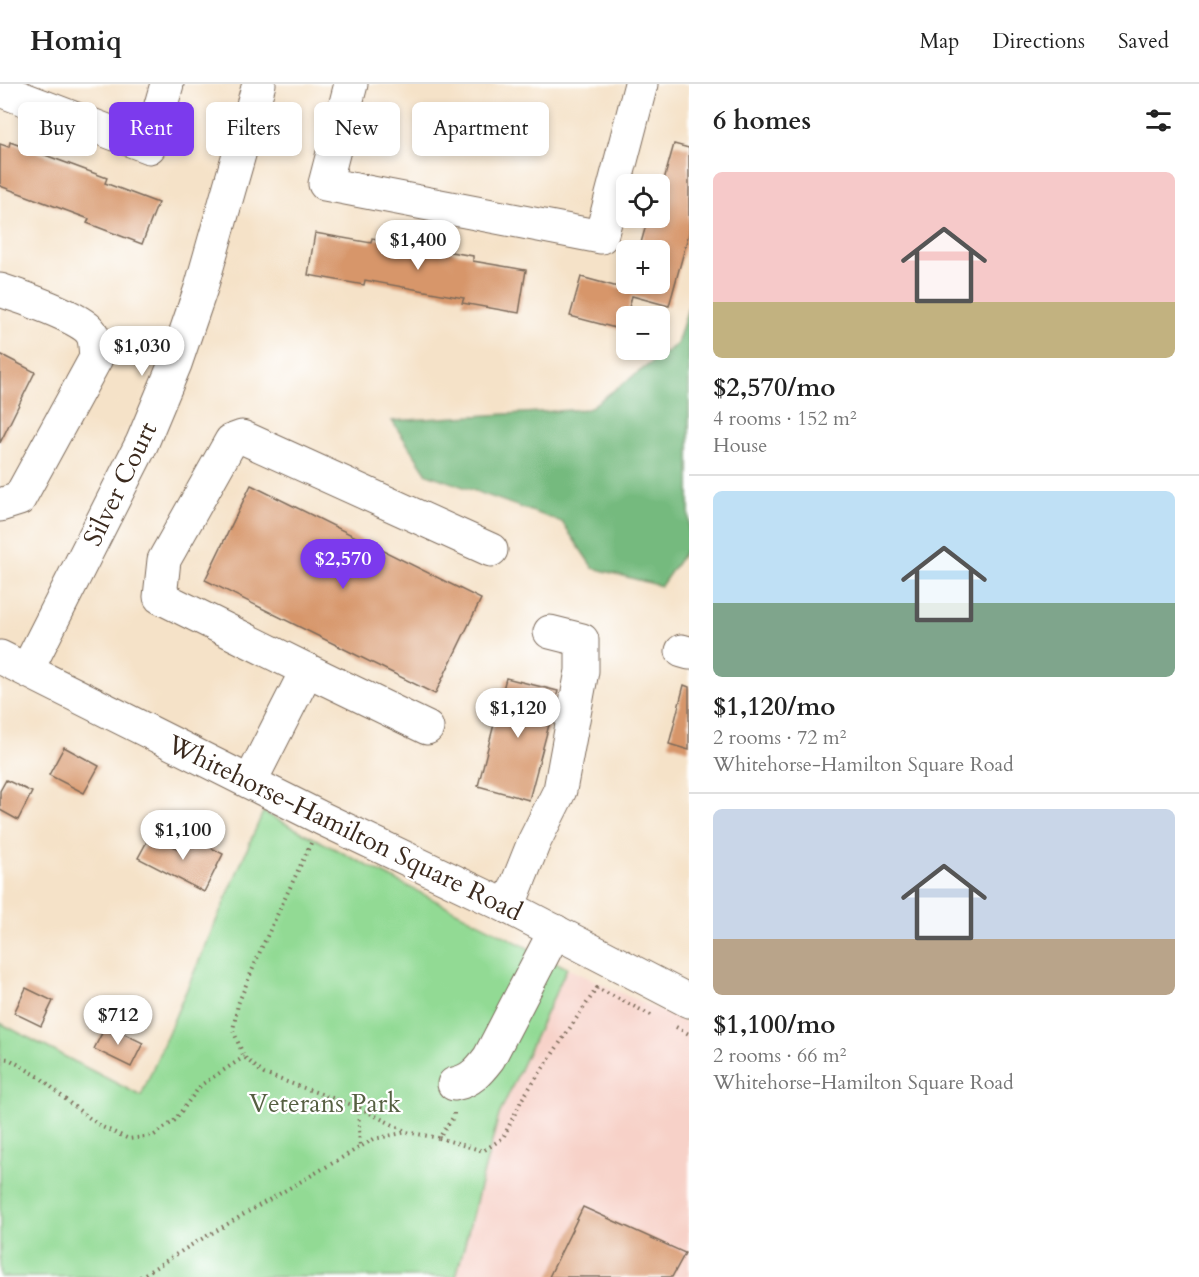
<!DOCTYPE html>
<meta charset="utf-8">
<style>
:root{--surface:#fff;--page:#f6f6f6;--text:#222;--muted:#767676;--line:#e0e0e0;--accent:#7c3aed}
body{margin:0;font-family:Cardo,serif;background:var(--page);color:var(--text);height:100vh;display:flex;flex-direction:column;font-size:22px;white-space:nowrap}
*{box-sizing:border-box;margin:0}
p{font-size:20px;color:var(--muted)}
.icon{flex:none;width:33px;height:33px;fill:none;stroke:currentColor;stroke-width:2;stroke-linecap:round;stroke-linejoin:round}
.map{position:relative;flex:1;overflow:hidden}
.side{display:flex;flex-direction:column;background:var(--surface);width:510px}
.side>*{flex:none}
.guide{position:absolute;left:18px;top:18px;width:570px;height:54px;display:flex;gap:12px}
.tools{position:absolute;left:616px;top:90px;display:grid;gap:12px}
.tools a{display:grid;place-items:center;width:54px;height:54px;border-radius:9px;background:var(--surface);box-shadow:0 3px 9px #0003;font-size:30px}
.price{position:absolute;translate:-50% -51px;padding:0 14px;border-radius:21px;background:#fff;color:#222;font-size:20px;line-height:39px;filter:drop-shadow(0 2px 3px #0008)}
.price::after{content:'';position:absolute;left:50%;top:36px;width:18px;height:14px;margin-left:-9px;background:inherit;clip-path:polygon(0 0,100% 0,50% 100%)}
.price.current{background:var(--accent);color:#fff}
ul{padding:0;list-style:none}
li{display:grid;align-content:center;gap:12px;height:318px;padding:0 24px}
li+li{border-top:2px solid var(--line)}
li span{display:grid;place-items:center;height:186px;border-radius:9px;color:#555}
li>.icon{margin-inline-start:auto}
span .icon{width:108px;height:108px;fill:#fffc;stroke-width:1}
li b{font-size:26px}
h2{display:flex;justify-content:space-between;align-items:center;height:72px;padding:0 24px;font-size:26px}
.tag{padding:0 21px;border-radius:9px;background:var(--surface);box-shadow:0 3px 9px #0003;font-size:21px;line-height:54px}
.tag.current{background:var(--accent);color:#fff}
header{display:flex;align-items:center;gap:36px;box-sizing:border-box;height:84px;padding:0 30px;background:var(--surface);border-bottom:2px solid var(--line)}
header strong{font-size:28px}
nav{display:flex;gap:33px;margin-inline-start:auto;font-size:21px}
main{display:flex;flex:1;min-height:0}
.map>svg:first-child{display:block}
.built{fill:#f7d1c8}
.green{fill:#92da94;stroke:#668259;stroke-width:1.5}
.forest{fill:#75ba7e;stroke:#58724e;stroke-width:1.5}
.building{fill:#d7966b}
.lines{fill:none;stroke-linecap:round;stroke-linejoin:round}
.minor-casing{stroke:#7c6a5a;stroke-width:35}
.path{stroke:#7c6a5a;stroke-width:4;stroke-dasharray:1.5 4.5;stroke-linecap:butt}
.minor{stroke:#fff;stroke-width:33}
.labels{text-anchor:middle;dominant-baseline:central;stroke-width:4.5;stroke-linejoin:round;paint-order:stroke}
.street-label{font-size:26px;fill:#3b2a1e;stroke:#fff}
.park-label{font-size:26px;fill:#555f41;stroke:#fff}
</style>
<header>
<strong>Homiq</strong>
<nav><a>Map</a><a>Directions</a><a>Saved</a></nav>
</header>
<main>
<div class="map">
<svg width="689" height="1193" viewBox="0 0 689 1193">
<rect width="100%" height="100%" fill="#fff"/>
<filter id="ink" filterUnits="userSpaceOnUse"><feTurbulence type="fractalNoise" baseFrequency=".0167" numOctaves="2"/><feDisplacementMap in="SourceGraphic" scale="12" xChannelSelector="R" yChannelSelector="G"/><feConvolveMatrix kernelMatrix="1 2 1 2 8 2 1 2 1" color-interpolation-filters="sRGB"/></filter>
<filter id="wash" filterUnits="userSpaceOnUse"><feTurbulence type="fractalNoise" baseFrequency=".008" numOctaves="4" result="noise"/><feDisplacementMap in="SourceGraphic" scale="24" xChannelSelector="R" yChannelSelector="G"/><feGaussianBlur stdDeviation="1.35" result="paint"/><feColorMatrix in="noise" values="0 0 0 0 0 0 0 0 0 0 0 0 0 0 0 0 0 1.4 0 .05"/><feComposite in="paint" operator="in"/></filter>
<g filter="url(#wash)">
<rect width="100%" height="100%" fill="#f5e2c8"/>
<polygon class="built" points="567,884 689,940 689,1193 456,1193 499,1031"/>
<polygon class="green" points="263,728 567,884 499,1031 456,1193 0,1193 0,939 141,1012"/>
<polygon class="forest" points="689,221 689,462 661,502 593,484 562,438 427,390 392,337 588,325 677,260"/>
<g id="blocks">
<g class="building">
<polygon points="10,58 107,94 105,99 158,119 142,160 87,139 89,135 0,102 0,60 9,63"/>
<polygon points="674,60 689,64 689,149 669,222 632,212 623,246 570,232 581,193 629,206 631,200 660,200 660,166 639,166 648,134 660,134 660,110"/>
<polygon points="315,149 371,159 372,154 473,172 473,177 526,186 519,229 462,219 464,214 365,196 364,201 308,191"/>
<polygon points="0,270 35,288 0,359"/>
<polygon points="251,401 481,515 435,610 205,496"/>
<polygon points="506,594 558,607 529,716 478,702"/>
<polygon points="684,601 689,603 689,666 669,660"/>
<polygon points="64,663 99,682 84,709 49,691"/>
<polygon points="6,696 32,708 18,736 0,726 0,707"/>
<polygon points="151,750 180,766 184,757 195,763 198,757 223,770 204,808 138,774"/>
<polygon points="26,904 53,917 41,942 14,929"/>
<polygon points="106,941 143,959 131,983 94,965"/>
<polygon points="583,1123 685,1169 672,1193 549,1193"/>
</g>
</g>
</g>
<g filter="url(#ink)">
<use href="#blocks" fill-opacity="0" stroke="#7c6a5a" stroke-width="1.5"/>
<g class="lines">
<defs>
<g id="minor">
<polyline points="351,0 325,100 601,153 641,0"/>
<polyline points="0,6 149,63 167,0"/>
<path d="M0,206C19,212 80,233 90,247C96,254 95,266 96,274L19,415L0,421"/>
<polyline points="682,567 689,569"/>
<polyline points="0,573 323,735 508,823 689,917"/>
<polyline points="27,586 142,359 175,280 201,204 259,0"/>
<polyline points="307,586 427,644"/>
<polyline points="250,698 307,586 160,513 164,476 231,357 242,353 491,466"/>
<polyline points="508,823 534,758 560,706 582,587 582,556 550,548"/>
<path d="M454,1000C471,997 479,987 489,974L555,847"/>
</g>
</defs>
<use href="#minor" class="minor-casing"/>
<g class="path">
<polyline points="311,759 262,863 238,920 233,946 244,973 264,990 358,1023 407,1048"/>
<polyline points="676,943 689,950"/>
<polyline points="0,974 9,975 41,994 72,1021 100,1042 129,1055 153,1052 174,1037 201,1001 244,973"/>
<polyline points="358,1023 360,1064"/>
<polyline points="439,1054 483,1067 503,1054 522,1015 597,904 653,932"/>
<polyline points="140,1193 193,1160 374,1055 407,1048 439,1054 454,1032 454,1026"/>
</g>
<use href="#minor" class="minor"/>
</g>
</g>
<g class="labels">
<g class="street-label">
<text transform="translate(120 400) rotate(-64)">Silver Court</text>
<text transform="translate(345 744) rotate(26)">Whitehorse-Hamilton Square Road</text>
</g>
<g class="park-label">
<text x="325" y="1019">Veterans Park</text>
</g>
</g>
</svg>
<div class="tools">
<a><svg class="icon" aria-label="locate" viewBox="0 0 24 24"><circle cx="12" cy="12" r="6"/><path d="M12 2v4M12 18v4M2 12h4M18 12h4"/></svg></a>
<a>+</a>
<a>−</a>
</div>
<b class="price" style="left:418px;top:187px">$1,400</b>
<b class="price" style="left:142px;top:293px">$1,030</b>
<b class="price current" style="left:343px;top:506px">$2,570</b>
<b class="price" style="left:518px;top:655px">$1,120</b>
<b class="price" style="left:183px;top:777px">$1,100</b>
<b class="price" style="left:118px;top:962px">$712</b>
<div class="guide">
<a class="tag">Buy</a>
<a class="tag current">Rent</a>
<a class="tag">Filters</a>
<a class="tag">New</a>
<a class="tag">Apartment</a>
</div>
</div>
<section class="side">
<h2>6 homes<svg class="icon" aria-label="filters" viewBox="0 0 24 24"><path d="M4 7h16M4 17h16"/><circle cx="9" cy="7" r="2"/><circle cx="15" cy="17" r="2"/></svg></h2>
<ul>
<li><span style="background:linear-gradient(#f6c9c9 70%,#c2b280 0)"><svg class="icon" aria-label="home" viewBox="0 0 24 24"><path d="M3 11l9-7 9 7M6 9v11h12V9"/></svg></span><div><b>$2,570/mo</b><p>4 rooms · 152 m²</p><p>House</p></div></li>
<li><span style="background:linear-gradient(#bfe0f5 60%,#7fa58c 0)"><svg class="icon" aria-label="home" viewBox="0 0 24 24"><path d="M3 11l9-7 9 7M6 9v11h12V9"/></svg></span><div><b>$1,120/mo</b><p>2 rooms · 72 m²</p><p>Whitehorse-Hamilton Square Road</p></div></li>
<li><span style="background:linear-gradient(#c9d6e8 70%,#b9a48a 0)"><svg class="icon" aria-label="home" viewBox="0 0 24 24"><path d="M3 11l9-7 9 7M6 9v11h12V9"/></svg></span><div><b>$1,100/mo</b><p>2 rooms · 66 m²</p><p>Whitehorse-Hamilton Square Road</p></div></li>
</ul>
</section>
</main>
